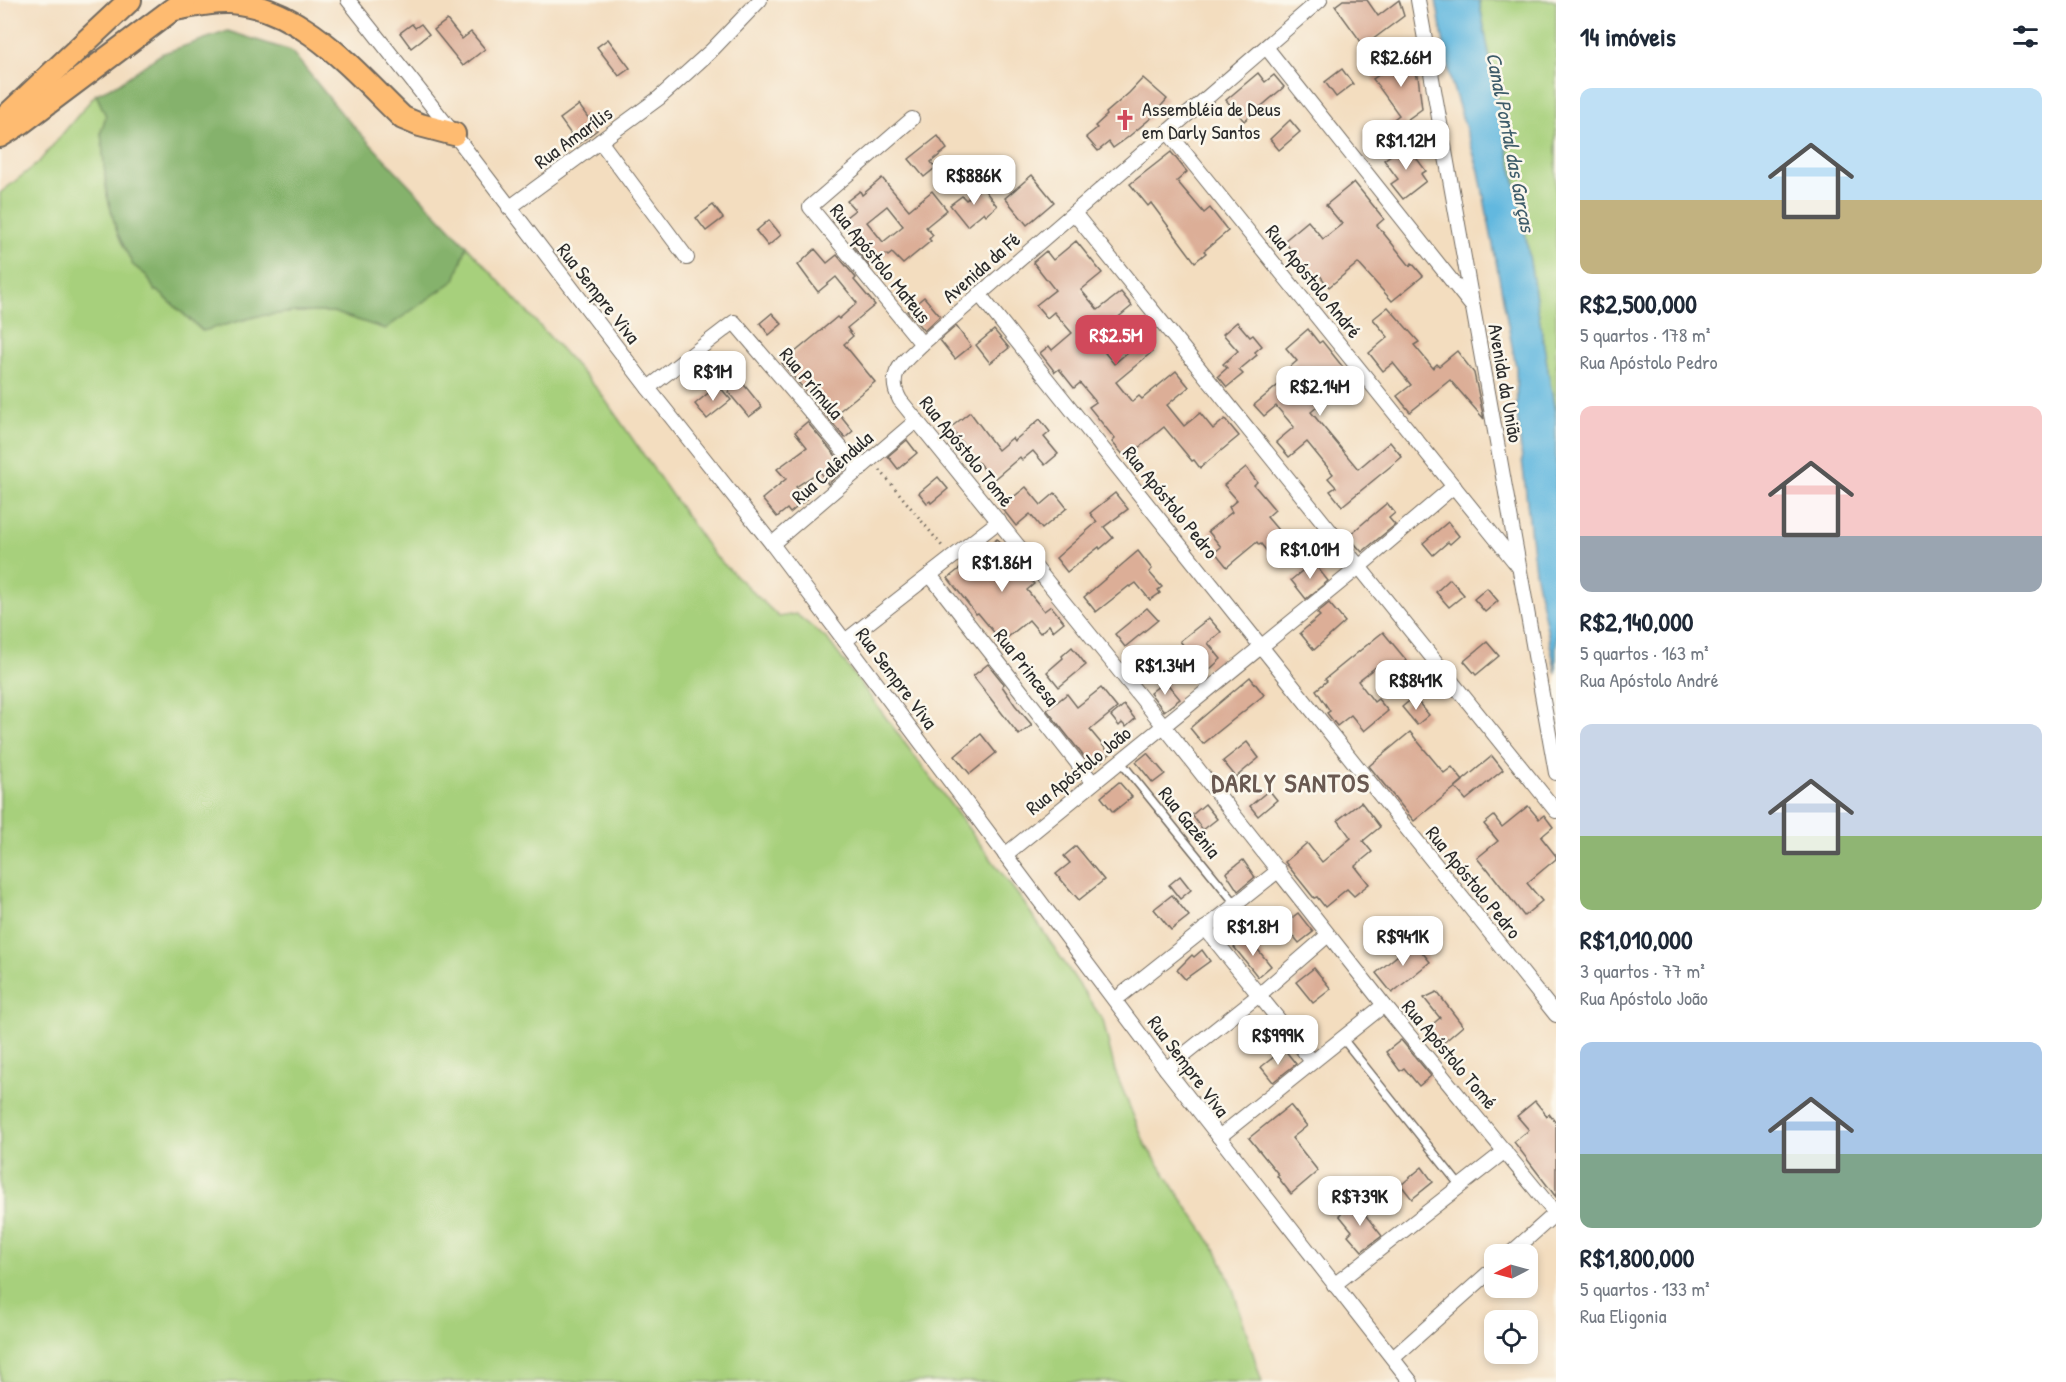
<!DOCTYPE html>
<html lang="pt">
<meta charset="utf-8">
<style>
:root{--surface:#fff;--page:#f6f6f7;--text:#1f2937;--muted:#747a83;--accent:#d1495b}
body{margin:0;font-family:"Patrick Hand",sans-serif;background:var(--page);color:var(--text);height:100vh;display:flex;flex-direction:column;font-size:22px;white-space:nowrap}
*{box-sizing:border-box;margin:0}
p{font-size:20px;color:var(--muted)}
.icon{flex:none;width:33px;height:33px;fill:none;stroke:currentColor;stroke-width:2;stroke-linecap:round;stroke-linejoin:round}
.map{position:relative;flex:1;overflow:hidden}
.details{display:flex;flex-direction:column;background:var(--surface);width:510px}
.details>*{flex:none}
.needle{width:39px;rotate:264deg}
.fabs{position:absolute;left:1484px;top:1244px;display:grid;gap:12px}
.fabs a{display:grid;place-items:center;width:54px;height:54px;border-radius:12px;background:var(--surface);box-shadow:0 3px 9px #0003;font-size:30px}
.price{position:absolute;translate:-50% -51px;padding:0 14px;border-radius:12px;background:#fff;color:#222;font-size:20px;line-height:39px;filter:drop-shadow(0 2px 3px #0008)}
.price::after{content:'';position:absolute;left:50%;top:36px;width:18px;height:14px;margin-left:-9px;background:inherit;clip-path:polygon(0 0,100% 0,50% 100%)}
.price.selected{background:var(--accent);color:#fff}
ul{padding:0;list-style:none}
li{display:grid;align-content:center;gap:12px;height:318px;padding:0 24px}
li span{display:grid;place-items:center;height:186px;border-radius:12px;color:#555}
li>.icon{margin-inline-start:auto}
span .icon{width:108px;height:108px;fill:#fffc;stroke-width:1}
li b{font-size:26px}
h2{display:flex;justify-content:space-between;align-items:center;height:72px;padding:0 24px;font-size:26px}
main{display:flex;flex:1;min-height:0}
.map>svg:first-child{display:block}
.green{fill:#a7d07c;stroke:#697e54;stroke-width:1.5}
.forest{fill:#85b26c;stroke:#586e4c;stroke-width:1.5}
.water{fill:#62b8df;stroke:#467285;stroke-width:1.5}
.building{fill:#dcae97;fill-rule:evenodd}
.lines{fill:none;stroke-linecap:round;stroke-linejoin:round}
.service-casing{stroke:#71695f;stroke-width:10}
.minor-casing{stroke:#71695f;stroke-width:16}
.primary-casing{stroke:#71695f;stroke-width:26}
.path{stroke:#71695f;stroke-width:3;stroke-dasharray:1.5 4.5;stroke-linecap:butt}
.service{stroke:#fff;stroke-width:7}
.minor{stroke:#fff;stroke-width:14}
.primary{stroke:#febb71;stroke-width:22}
.labels{text-anchor:middle;dominant-baseline:central;stroke-width:5;stroke-linejoin:round;paint-order:stroke}
.poi-label{font-size:20px;fill:#2b2b2b;stroke:#fbf7ec;text-anchor:start}
.street-label{font-size:20px;fill:#2b2b2b;stroke:#fbf7ec}
.water-label{font-size:21px;font-style:italic;fill:#3e5c6a;stroke:#fbf7ec}
.district-label{font-size:26px;font-weight:bold;letter-spacing:1.5px;fill:#695951;stroke:#fbf7ec}
</style>
<main>
<div class="map">
<svg width="1556" height="1382" viewBox="0 0 1556 1382">
<rect width="100%" height="100%" fill="#fbf7ec"/>
<filter id="ink" filterUnits="userSpaceOnUse"><feTurbulence type="fractalNoise" baseFrequency=".0167" numOctaves="2"/><feDisplacementMap in="SourceGraphic" scale="12" xChannelSelector="R" yChannelSelector="G"/><feConvolveMatrix kernelMatrix="1 2 1 2 8 2 1 2 1" color-interpolation-filters="sRGB"/></filter>
<filter id="wash" filterUnits="userSpaceOnUse"><feTurbulence type="fractalNoise" baseFrequency=".008" numOctaves="4" result="noise"/><feDisplacementMap in="SourceGraphic" scale="24" xChannelSelector="R" yChannelSelector="G"/><feGaussianBlur stdDeviation="1.35" result="paint"/><feColorMatrix in="noise" values="0 0 0 0 0 0 0 0 0 0 0 0 0 0 0 0 0 1.4 0 .05"/><feComposite in="paint" operator="in"/></filter>
<g filter="url(#wash)">
<rect width="100%" height="100%" fill="#f3ddbf"/>
<g class="green">
<polygon points="1479,0 1556,0 1556,418 1521,208 1503,130"/>
<polygon points="96,94 106,116 101,132 107,195 117,232 133,265 147,276 155,291 158,291 202,331 258,316 295,312 333,312 385,329 454,280 467,246 599,391 713,554 779,617 796,614 828,640 1024,903 1103,1020 1115,1071 1145,1144 1218,1253 1233,1289 1262,1382 0,1382 0,193 38,163"/>
</g>
<polygon class="forest" points="228,31 291,51 343,115 467,246 455,280 385,329 333,312 295,312 258,316 203,331 158,291 155,291 147,276 133,265 117,232 107,195 101,132 106,116 96,94 118,84 161,54"/>
<polygon class="water" points="1436,0 1479,0 1503,130 1521,208 1556,418 1556,673 1535,571 1517,416 1516,367 1479,171 1450,78"/>
<g id="blocks">
<g class="building">
<polygon points="1343,0 1367,0 1378,16 1399,0 1404,16 1364,46 1335,6"/>
<polygon points="447,20 462,39 471,32 485,49 463,66 434,30"/>
<polygon points="412,24 415,28 421,24 429,34 411,48 400,33"/>
<polygon points="608,39 630,68 619,76 597,47"/>
<polygon points="1409,44 1416,77 1418,76 1422,109 1404,122 1407,125 1394,135 1386,125 1399,115 1373,79 1383,72 1379,67"/>
<polygon points="1342,69 1353,84 1336,97 1325,82"/>
<polygon points="1258,73 1265,82 1274,75 1284,87 1244,121 1226,100"/>
<polygon points="1143,78 1167,99 1151,118 1127,138 1113,148 1109,142 1098,151 1086,137 1097,128 1095,126 1107,115 1106,113 1129,93"/>
<polygon points="579,105 597,130 578,144 560,119"/>
<polygon points="1290,120 1300,132 1279,150 1270,139"/>
<polygon points="938,136 947,149 931,162 935,168 924,177 909,159"/>
<polygon points="1406,144 1426,171 1421,174 1426,181 1403,199 1391,184 1398,179 1384,160"/>
<polygon points="1171,152 1187,172 1177,181 1204,213 1210,208 1228,231 1204,251 1206,253 1195,262 1151,203 1148,206 1130,184"/>
<polygon points="1032,175 1054,202 1027,225 1005,198"/>
<path d="M882,178L909,210L932,191L947,210L926,227L933,235L929,239L931,241L903,264L892,253L888,256L886,254L870,267L851,243L856,240L841,221L855,210L847,201L860,191L862,195ZM887,206L903,226L883,242L867,222Z"/>
<polygon points="1354,182 1384,219 1377,225 1410,266 1412,263 1423,276 1392,301 1358,263 1329,287 1318,273 1313,277 1284,241 1308,221 1323,239 1342,224 1326,205"/>
<polygon points="982,187 997,206 986,215 984,212 967,226 950,205 962,196 966,200"/>
<polygon points="713,205 723,218 706,231 696,218"/>
<polygon points="769,220 781,235 768,246 756,231"/>
<polygon points="1076,241 1102,273 1081,290 1098,310 1121,292 1132,306 1093,338 1114,364 1142,340 1152,352 1116,382 1132,402 1139,396 1142,399 1176,371 1189,387 1167,405 1184,426 1200,413 1213,429 1225,419 1239,436 1200,468 1194,460 1192,461 1164,427 1126,458 1112,442 1115,439 1089,407 1096,402 1080,383 1074,388 1059,369 1055,372 1040,353 1049,346 1052,350 1072,333 1054,312 1047,318 1036,305 1055,290 1033,262 1046,251 1053,260"/>
<polygon points="815,249 827,263 837,255 856,278 854,280 875,305 847,328 853,336 844,344 875,382 838,412 853,431 845,438 782,363 837,317 839,319 857,303 836,277 818,292 809,280 798,265"/>
<polygon points="924,297 940,316 924,331 907,311"/>
<polygon points="1388,307 1419,342 1414,345 1433,368 1437,364 1439,366 1457,351 1474,373 1484,419 1450,380 1410,412 1397,396 1411,385 1393,363 1383,371 1369,353 1388,337 1373,319"/>
<polygon points="772,313 782,324 769,335 760,323"/>
<polygon points="1237,322 1250,337 1253,335 1262,346 1255,352 1257,355 1239,370 1243,374 1227,387 1218,376 1227,368 1223,364 1238,351 1223,334"/>
<polygon points="956,326 971,346 955,359 940,340"/>
<polygon points="1308,329 1319,343 1322,341 1346,371 1335,380 1341,387 1311,412 1358,469 1390,442 1402,457 1342,506 1330,491 1336,487 1328,478 1333,474 1307,442 1289,457 1276,442 1294,427 1276,406 1264,416 1254,405 1288,377 1284,372 1297,361 1286,348"/>
<polygon points="994,330 1009,348 990,363 976,345"/>
<polygon points="741,381 762,407 749,417 728,392"/>
<polygon points="718,385 731,400 707,419 695,404"/>
<polygon points="970,412 998,450 1012,438 1014,441 1040,419 1050,432 1044,437 1058,454 1045,465 1033,451 1022,460 1020,457 993,480 978,462 975,465 963,450 966,448 950,428"/>
<polygon points="807,422 846,468 828,484 820,471 796,487 807,499 790,513 787,509 777,517 762,499 786,479 777,469 807,447 795,432"/>
<polygon points="907,440 917,453 898,469 888,456"/>
<polygon points="1246,467 1257,482 1254,485 1275,510 1267,517 1278,530 1274,534 1287,550 1274,560 1261,544 1259,545 1257,542 1227,567 1215,552 1221,547 1208,531 1232,512 1229,507 1237,500 1224,485"/>
<polygon points="938,477 948,489 931,503 930,501 927,503 919,493"/>
<polygon points="1026,487 1041,505 1055,493 1067,508 1042,529 1030,514 1016,526 1001,507"/>
<polygon points="1115,493 1128,509 1104,527 1113,538 1100,549 1099,547 1067,572 1056,558 1097,522 1090,513"/>
<polygon points="1387,503 1395,513 1389,518 1395,525 1362,552 1348,536"/>
<polygon points="1448,522 1459,536 1450,544 1448,542 1433,555 1423,543"/>
<polygon points="997,539 1034,584 1027,590 1044,611 1051,606 1064,622 1053,631 1049,625 1040,633 1029,620 1002,642 978,613 976,614 948,578"/>
<polygon points="1138,551 1152,569 1149,572 1162,587 1158,590 1160,593 1150,600 1136,583 1130,587 1129,586 1096,612 1084,597"/>
<polygon points="1313,562 1328,581 1306,599 1291,580"/>
<polygon points="1450,579 1464,595 1449,607 1436,592"/>
<polygon points="1487,588 1498,601 1485,612 1474,599"/>
<polygon points="1329,603 1345,622 1314,650 1300,633 1320,616 1317,613"/>
<polygon points="1147,608 1158,620 1125,647 1115,634"/>
<polygon points="1209,618 1221,632 1208,643 1221,659 1209,670 1202,661 1198,664 1180,641"/>
<polygon points="1383,632 1407,661 1391,675 1381,663 1358,681 1374,702 1378,699 1388,711 1364,731 1351,715 1337,726 1327,713 1330,711 1316,690 1327,681 1325,679"/>
<polygon points="1487,642 1499,656 1476,675 1464,661"/>
<polygon points="1072,647 1086,665 1059,687 1047,672 1063,658 1062,656"/>
<polygon points="988,664 1004,684 1002,686 1015,705 1032,725 1019,735 973,676"/>
<polygon points="1250,677 1264,695 1203,744 1190,728"/>
<polygon points="1165,681 1180,699 1164,711 1150,693"/>
<polygon points="1101,688 1117,708 1090,730 1110,754 1093,768 1047,710 1067,694 1077,707"/>
<polygon points="1414,697 1429,715 1417,725 1402,707"/>
<polygon points="1124,705 1135,719 1126,727 1122,723 1119,726 1111,716"/>
<polygon points="1410,732 1444,773 1452,767 1463,781 1414,821 1369,766"/>
<polygon points="981,734 996,753 970,774 955,756"/>
<polygon points="1247,742 1259,758 1236,777 1223,761"/>
<polygon points="1147,753 1165,774 1153,783 1136,762"/>
<polygon points="1492,756 1503,770 1466,800 1455,787"/>
<polygon points="1119,782 1132,797 1113,812 1101,797"/>
<polygon points="1269,790 1277,800 1258,816 1250,806"/>
<polygon points="1361,802 1380,827 1363,841 1372,852 1355,866 1369,884 1354,896 1347,889 1325,907 1317,897 1314,898 1285,862 1307,843 1322,862 1351,838 1338,820"/>
<polygon points="1205,804 1217,819 1203,830 1192,815"/>
<polygon points="1528,806 1539,819 1544,815 1553,827 1541,837 1556,856 1556,859 1527,883 1542,901 1524,916 1487,868 1486,869 1477,858 1498,841 1484,824 1494,816 1502,827"/>
<polygon points="1076,846 1104,880 1079,900 1056,874 1070,863 1064,856"/>
<polygon points="1243,860 1255,877 1238,891 1226,873"/>
<polygon points="1180,876 1191,890 1180,899 1169,885"/>
<polygon points="1172,895 1189,916 1171,930 1154,909"/>
<polygon points="1298,913 1313,932 1299,943 1284,924"/>
<polygon points="1247,936 1271,966 1258,977 1234,947"/>
<polygon points="1414,942 1430,962 1392,993 1376,973"/>
<polygon points="1202,950 1210,961 1185,979 1177,970 1192,955 1194,957"/>
<polygon points="1314,968 1331,989 1313,1003 1296,982"/>
<polygon points="1437,992 1463,1026 1442,1044 1429,1027 1440,1018 1424,998"/>
<polygon points="1401,1040 1431,1076 1419,1086 1404,1068 1400,1071 1386,1052"/>
<polygon points="1284,1049 1296,1064 1273,1082 1261,1067"/>
<polygon points="1535,1101 1547,1116 1549,1114 1556,1123 1556,1197 1514,1142 1529,1130 1517,1116"/>
<polygon points="1290,1105 1307,1126 1292,1138 1318,1171 1291,1194 1277,1176 1279,1175 1249,1138"/>
<polygon points="1422,1167 1433,1182 1412,1199 1401,1185"/>
<polygon points="1355,1202 1382,1236 1362,1251 1348,1235 1352,1231 1339,1215"/>
</g>
</g>
</g>
<g filter="url(#ink)">
<use href="#blocks" fill-opacity="0" stroke="#71695f" stroke-width="1.5"/>
<g class="lines">
<defs>
<g id="service">
<polyline points="1120,761 1235,903"/>
<polyline points="1343,1039 1461,1187"/>
</g>
<g id="minor">
<polyline points="348,0 454,134 648,388 772,544 1166,1069 1411,1382"/>
<path d="M1320,0L922,344C904,362 885,373 900,400L1164,726L1384,1005L1556,1214"/>
<polyline points="1418,0 1556,773"/>
<polyline points="1266,47 1471,305"/>
<polyline points="912,119 810,207 922,344"/>
<polyline points="1168,132 1518,566"/>
<polyline points="600,141 687,258"/>
<polyline points="509,208 659,98 711,51 760,0"/>
<polyline points="1074,213 1556,811"/>
<polyline points="979,294 1556,1015"/>
<polyline points="648,388 734,322 860,470"/>
<polyline points="772,544 917,420"/>
<polyline points="930,575 1093,783"/>
<polyline points="845,641 999,521"/>
<polyline points="1005,855 1359,567 1454,486"/>
<polyline points="1205,928 1312,1061"/>
<polyline points="1115,1000 1279,870"/>
<polyline points="1166,1069 1259,995 1328,935"/>
<polyline points="1219,1137 1384,1005"/>
<polyline points="1510,1254 1556,1213"/>
<polyline points="1334,1285 1505,1151"/>
<polyline points="1393,1358 1494,1268"/>
</g>
<g id="primary">
<path d="M175,9C192,6 211,1 230,2C302,7 354,71 403,118L420,125L454,134"/>
<polyline points="0,122 130,0"/>
<polyline points="0,136 21,123 185,0"/>
</g>
</defs>
<use href="#service" class="service-casing"/>
<use href="#minor" class="minor-casing"/>
<use href="#primary" class="primary-casing"/>
<polyline class="path" points="880,470 942,546"/>
<use href="#service" class="service"/>
<use href="#minor" class="minor"/>
<use href="#primary" class="primary"/>
</g>
</g>
<defs>
<symbol id="church-bare" viewBox="-9 -9 18 18"><path d="M-1.2-6h2.4v3.5h3.3v2.4h-3.3V6h-2.4V-.1h-3.3v-2.4h3.3Z" fill="#d1495b" stroke="#fbf7ec" stroke-width="2.5" paint-order="stroke"/></symbol>
</defs>
<g fill-rule="evenodd">
<use href="#church-bare" x="1110" y="105" width="30" height="30"/>
</g>
<g class="labels">
<g class="poi-label">
<text x="1142" y="108">Assembléia de Deus<tspan x="1142" dy="23">em Darly Santos</tspan></text>
</g>
<g class="street-label">
<text transform="translate(573 137) rotate(-36)">Rua Amarílis</text>
<text transform="translate(881 263) rotate(51)">Rua Apóstolo Mateus</text>
<text transform="translate(981 267) rotate(-41)">Avenida da Fé</text>
<text transform="translate(1314 281) rotate(51)">Rua Apóstolo André</text>
<text transform="translate(599 293) rotate(52)">Rua Sempre Viva</text>
<text transform="translate(812 383) rotate(50)">Rua Prímula</text>
<text transform="translate(1506 383) rotate(80)">Avenida da União</text>
<text transform="translate(967 451) rotate(51)">Rua Apóstolo Tomé</text>
<text transform="translate(832 467) rotate(-41)">Rua Calêndula</text>
<text transform="translate(1171 502) rotate(51)">Rua Apóstolo Pedro</text>
<text transform="translate(1027 667) rotate(52)">Rua Princesa</text>
<text transform="translate(897 678) rotate(53)">Rua Sempre Viva</text>
<text transform="translate(1078 770) rotate(-39)">Rua Apóstolo João</text>
<text transform="translate(1190 822) rotate(51)">Rua Gazênia</text>
<text transform="translate(1474 882) rotate(51)">Rua Apóstolo Pedro</text>
<text transform="translate(1450 1054) rotate(50)">Rua Apóstolo Tomé</text>
<text transform="translate(1189 1066) rotate(53)">Rua Sempre Viva</text>
</g>
<g class="water-label">
<text transform="translate(1511 142) rotate(79)">Canal Pontal das Garças</text>
</g>
<g class="district-label">
<text x="1291" y="782">DARLY SANTOS</text>
</g>
</g>
</svg>
<div class="fabs">
<a><svg class="needle" viewBox="-14 -14 28 28"><path d="M0-13l5 13h-10z" fill="#e53935"/><path d="M0 13l5-13h-10z" fill="#747a83"/></svg></a>
<a><svg class="icon" aria-label="locate" viewBox="0 0 24 24"><circle cx="12" cy="12" r="6"/><path d="M12 2v4M12 18v4M2 12h4M18 12h4"/></svg></a>
</div>
<b class="price" style="left:1401px;top:88px">R$2.66M</b>
<b class="price" style="left:1406px;top:171px">R$1.12M</b>
<b class="price" style="left:974px;top:206px">R$886K</b>
<b class="price selected" style="left:1116px;top:366px">R$2.5M</b>
<b class="price" style="left:713px;top:402px">R$1M</b>
<b class="price" style="left:1320px;top:417px">R$2.14M</b>
<b class="price" style="left:1310px;top:580px">R$1.01M</b>
<b class="price" style="left:1002px;top:593px">R$1.86M</b>
<b class="price" style="left:1165px;top:696px">R$1.34M</b>
<b class="price" style="left:1416px;top:711px">R$841K</b>
<b class="price" style="left:1253px;top:957px">R$1.8M</b>
<b class="price" style="left:1403px;top:967px">R$941K</b>
<b class="price" style="left:1278px;top:1066px">R$999K</b>
<b class="price" style="left:1360px;top:1227px">R$739K</b>
</div>
<section class="details">
<h2>14 imóveis<svg class="icon" aria-label="filters" viewBox="0 0 24 24"><path d="M4 7h16M4 17h16"/><circle cx="9" cy="7" r="2"/><circle cx="15" cy="17" r="2"/></svg></h2>
<ul>
<li><span style="background:linear-gradient(#bfe0f5 60%,#c2b280 0)"><svg class="icon" aria-label="home" viewBox="0 0 24 24"><path d="M3 11l9-7 9 7M6 9v11h12V9"/></svg></span><div><b>R$2,500,000</b><p>5 quartos · 178 m²</p><p>Rua Apóstolo Pedro</p></div></li>
<li><span style="background:linear-gradient(#f6c9c9 70%,#9aa5b1 0)"><svg class="icon" aria-label="home" viewBox="0 0 24 24"><path d="M3 11l9-7 9 7M6 9v11h12V9"/></svg></span><div><b>R$2,140,000</b><p>5 quartos · 163 m²</p><p>Rua Apóstolo André</p></div></li>
<li><span style="background:linear-gradient(#c9d6e8 60%,#8fb573 0)"><svg class="icon" aria-label="home" viewBox="0 0 24 24"><path d="M3 11l9-7 9 7M6 9v11h12V9"/></svg></span><div><b>R$1,010,000</b><p>3 quartos · 77 m²</p><p>Rua Apóstolo João</p></div></li>
<li><span style="background:linear-gradient(#a9c7e8 60%,#7fa58c 0)"><svg class="icon" aria-label="home" viewBox="0 0 24 24"><path d="M3 11l9-7 9 7M6 9v11h12V9"/></svg></span><div><b>R$1,800,000</b><p>5 quartos · 133 m²</p><p>Rua Eligonia</p></div></li>
</ul>
</section>
</main>
